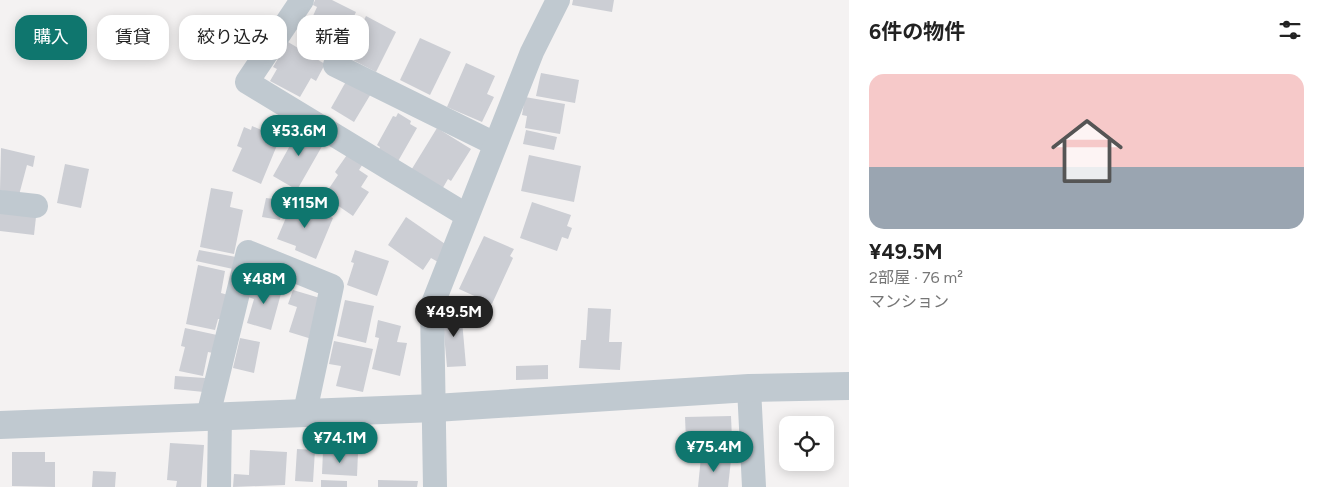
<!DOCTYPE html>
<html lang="ja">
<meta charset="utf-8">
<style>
:root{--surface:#fff;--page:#f6f6f6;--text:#222;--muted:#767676;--line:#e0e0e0;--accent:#0f766e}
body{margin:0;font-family:Figtree,"Noto Sans JP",sans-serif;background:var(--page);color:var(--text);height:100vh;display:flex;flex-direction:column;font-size:19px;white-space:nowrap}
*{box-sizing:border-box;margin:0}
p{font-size:16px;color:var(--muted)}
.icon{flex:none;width:28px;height:28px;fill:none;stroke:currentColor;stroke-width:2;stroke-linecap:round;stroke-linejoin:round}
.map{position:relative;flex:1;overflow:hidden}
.panel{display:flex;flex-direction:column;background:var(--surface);width:475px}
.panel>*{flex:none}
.guide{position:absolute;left:15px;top:15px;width:475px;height:45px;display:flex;gap:10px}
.fabs{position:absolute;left:779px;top:416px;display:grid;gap:10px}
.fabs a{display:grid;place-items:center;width:55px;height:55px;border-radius:10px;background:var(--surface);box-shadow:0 2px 12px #0003;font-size:25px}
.price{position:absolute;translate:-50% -42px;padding:0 11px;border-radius:18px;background:var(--accent);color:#fff;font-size:16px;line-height:32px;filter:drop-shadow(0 1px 2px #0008)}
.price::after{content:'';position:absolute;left:50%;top:30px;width:15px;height:11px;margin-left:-8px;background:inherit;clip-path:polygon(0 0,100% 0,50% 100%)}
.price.current{background:#222;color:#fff}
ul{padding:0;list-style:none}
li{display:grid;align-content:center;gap:10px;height:265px;padding:0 20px}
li+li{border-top:1px solid var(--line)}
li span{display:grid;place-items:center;height:155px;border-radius:15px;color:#555}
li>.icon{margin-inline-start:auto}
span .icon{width:90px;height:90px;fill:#fffc;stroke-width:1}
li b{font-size:21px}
h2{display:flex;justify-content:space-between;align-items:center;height:60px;padding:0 20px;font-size:21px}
.tag{padding:0 18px;border-radius:15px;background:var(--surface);box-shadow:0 2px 12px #0003;font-size:18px;line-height:45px}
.tag.current{background:var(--accent);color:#fff}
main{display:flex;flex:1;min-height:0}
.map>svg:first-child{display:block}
.building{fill:#ccced4}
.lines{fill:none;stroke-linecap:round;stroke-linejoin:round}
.minor{stroke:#c0c9d0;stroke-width:24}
.tertiary{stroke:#c0c9d0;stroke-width:28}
</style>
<main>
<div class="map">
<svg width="849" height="487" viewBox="0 0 849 487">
<rect width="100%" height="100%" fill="#f4f2f2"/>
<g class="building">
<polygon points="315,0 332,0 356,12 346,33 338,30 329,48 304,36 317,7 313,5"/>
<polygon points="573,0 614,0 612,12 572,5"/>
<polygon points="366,16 396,32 376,72 351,59 362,37 357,34"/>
<polygon points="420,38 451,52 430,95 400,80"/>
<polygon points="288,42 325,64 316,81 311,78 300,97 270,81 277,69 273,67"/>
<polygon points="466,63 495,76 487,94 494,97 482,122 447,107"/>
<polygon points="541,73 579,80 575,103 536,96"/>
<polygon points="348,78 372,92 354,122 331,108"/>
<polygon points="525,97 565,104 560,134 525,128 527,116 522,115"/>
<polygon points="398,113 411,121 410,124 417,128 397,163 378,152 380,147 377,145 393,116 396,117"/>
<polygon points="297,125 325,141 297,190 273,176 292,142 288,140"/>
<polygon points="252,126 280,138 261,184 232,171 242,148 237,146 244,127 251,130"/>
<polygon points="437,128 471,149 451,181 448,179 441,191 410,172"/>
<polygon points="526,130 557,137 554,150 523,144"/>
<polygon points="1,148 35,156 33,167 27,165 19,195 0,190"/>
<polygon points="349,152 364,162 359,170 368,176 361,187 369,192 353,216 324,196 338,175 335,172"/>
<polygon points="529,155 581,166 574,202 521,191"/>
<polygon points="65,164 89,169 81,208 57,203"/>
<polygon points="211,188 233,192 230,207 243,210 234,254 200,247"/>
<polygon points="266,198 283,200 280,220 262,217"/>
<polygon points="293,201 333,218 316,259 295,250 296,246 277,239"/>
<polygon points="532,202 571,215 567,226 572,228 568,239 562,237 557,251 520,238"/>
<polygon points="0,212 36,217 34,235 0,231"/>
<polygon points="406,217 448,246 438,262 431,258 423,270 388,245"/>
<polygon points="484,236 514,249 510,256 513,258 492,304 459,289"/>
<polygon points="199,250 236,257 233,269 196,261"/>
<polygon points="355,250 389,261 377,296 347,285 354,263 351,262"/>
<polygon points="198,265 225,271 221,293 228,295 223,319 218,319 215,330 186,324"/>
<polygon points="252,282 282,290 271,330 247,323 254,299 248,297"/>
<polygon points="293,290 320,298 315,340 289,332 297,307 288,304"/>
<polygon points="345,300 374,306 366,343 337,336"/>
<polygon points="588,308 611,309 609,342 622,342 620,370 579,368 581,340 586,340"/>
<polygon points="461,309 466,366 447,367 442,311"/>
<polygon points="378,320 401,326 397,342 407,343 400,376 372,369 379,338 375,337"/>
<polygon points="185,328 217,335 213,353 208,352 203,376 179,371 185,347 181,346"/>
<polygon points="240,338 260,342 254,373 233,368"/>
<polygon points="334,341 373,349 363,392 336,386 341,366 329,364"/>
<polygon points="548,365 548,379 516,380 516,366"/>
<polygon points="175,376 205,378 204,392 174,389"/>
<polygon points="731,416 732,439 686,441 685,417"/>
<polygon points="170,443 204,445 201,487 176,487 177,481 167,480"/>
<polygon points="297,449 315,450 313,482 295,481"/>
<polygon points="250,450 287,452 285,485 233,487 234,474 249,475"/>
<polygon points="323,451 358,453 357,476 322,474"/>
<polygon points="12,452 45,452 45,462 55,462 55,487 12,486"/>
<polygon points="701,457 731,460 728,487 698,487"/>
<polygon points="93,471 116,472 115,487 92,487"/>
<polygon points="321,480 347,481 347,487 321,487"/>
<polygon points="378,480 418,481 417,487 378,487"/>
</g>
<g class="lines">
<g class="minor">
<polyline points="302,0 247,82 466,215"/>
<polyline points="335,65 495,144"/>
<polyline points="0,202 36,206"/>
<polyline points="749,388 754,487"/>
<polyline points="208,416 248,252 332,286 305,412"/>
<polyline points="219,487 220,415"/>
<polyline points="435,487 432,306 532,52 558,0"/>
</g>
<polyline class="tertiary" points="0,425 435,408 749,388 849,386"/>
</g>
</svg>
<div class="fabs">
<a><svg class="icon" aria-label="locate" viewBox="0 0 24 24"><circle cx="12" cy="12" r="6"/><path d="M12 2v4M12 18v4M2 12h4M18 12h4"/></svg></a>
</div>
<b class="price" style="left:299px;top:157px">¥53.6M</b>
<b class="price" style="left:305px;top:229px">¥115M</b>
<b class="price" style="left:264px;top:305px">¥48M</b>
<b class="price current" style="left:454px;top:338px">¥49.5M</b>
<b class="price" style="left:340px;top:464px">¥74.1M</b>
<b class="price" style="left:714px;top:473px">¥75.4M</b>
<div class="guide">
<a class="tag current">購入</a>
<a class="tag">賃貸</a>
<a class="tag">絞り込み</a>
<a class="tag">新着</a>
</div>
</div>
<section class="panel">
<h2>6件の物件<svg class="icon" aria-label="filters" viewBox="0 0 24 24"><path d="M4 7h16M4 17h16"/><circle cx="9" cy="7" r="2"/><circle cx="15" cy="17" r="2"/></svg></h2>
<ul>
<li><span style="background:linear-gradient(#f6c9c9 60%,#9aa5b1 0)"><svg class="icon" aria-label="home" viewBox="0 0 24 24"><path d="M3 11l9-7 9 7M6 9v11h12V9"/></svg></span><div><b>¥49.5M</b><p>2部屋 · 76 m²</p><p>マンション</p></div></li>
</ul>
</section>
</main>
